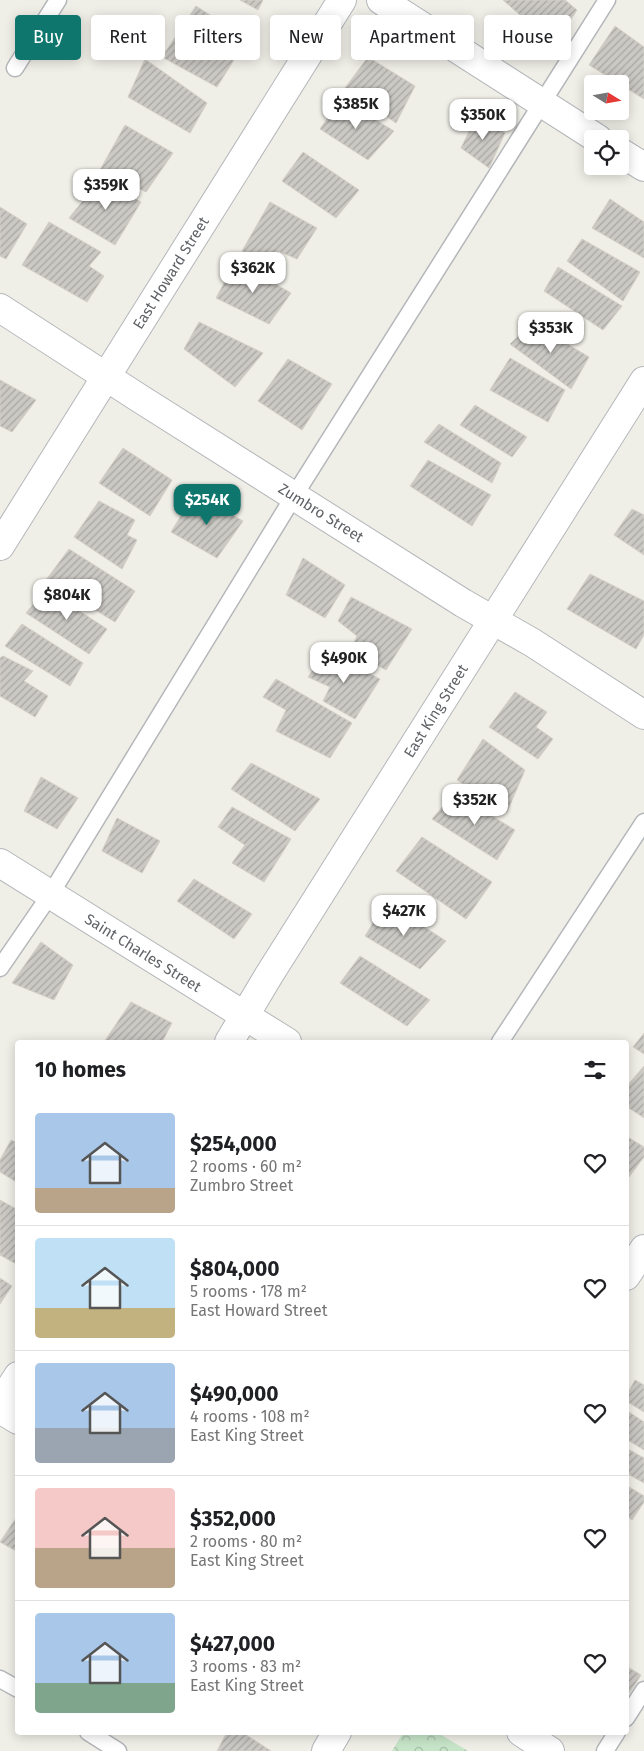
<!DOCTYPE html>
<meta charset="utf-8">
<style>
:root{--surface:#fff;--page:#f2f2f2;--text:#202124;--muted:#757577;--line:#e0e0e0;--accent:#0f766e}
body{margin:0;font-family:"Fira Sans",sans-serif;background:var(--page);color:var(--text);height:100vh;display:flex;flex-direction:column;font-size:19px;white-space:nowrap}
*{box-sizing:border-box;margin:0}
p{font-size:16px;color:var(--muted)}
.icon{flex:none;width:28px;height:28px;fill:none;stroke:currentColor;stroke-width:2;stroke-linecap:round;stroke-linejoin:round}
.map{position:relative;flex:1;overflow:hidden}
.details{position:absolute;left:15px;top:1040px;width:614px;height:695px;display:flex;flex-direction:column;background:var(--surface);border-radius:5px;box-shadow:0 2px 12px #0003}
.details>*{flex:none}
.guide{position:absolute;left:15px;top:15px;width:615px;height:45px;display:flex;gap:10px}
.needle{width:32px;rotate:101deg}
.fabs{position:absolute;left:584px;top:75px;display:grid;gap:10px}
.fabs a{display:grid;place-items:center;width:45px;height:45px;border-radius:5px;background:var(--surface);box-shadow:0 2px 12px #0003;font-size:25px}
.price{position:absolute;translate:-50% -42px;padding:0 11px;border-radius:10px;background:#fff;color:#222;font-size:16px;line-height:32px;filter:drop-shadow(0 1px 2px #0008)}
.price::after{content:'';position:absolute;left:50%;top:30px;width:15px;height:11px;margin-left:-8px;background:inherit;clip-path:polygon(0 0,100% 0,50% 100%)}
.price.active{background:var(--accent);color:#fff}
ul{padding:0;list-style:none}
li{display:flex;align-items:center;gap:15px;height:125px;padding:0 20px}
li+li{border-top:1px solid var(--line)}
li span{display:grid;place-items:center;flex:none;width:140px;height:100px;border-radius:5px;color:#555}
li>.icon{margin-inline-start:auto}
span .icon{width:60px;height:60px;fill:#fffc;stroke-width:1}
li b{font-size:21px}
h2{display:flex;justify-content:space-between;align-items:center;height:60px;padding:0 20px;font-size:21px}
.pill{padding:0 18px;border-radius:5px;background:var(--surface);box-shadow:0 2px 12px #0003;font-size:18px;line-height:45px}
.pill.active{background:var(--accent);color:#fff}
.map>svg:first-child{display:block}
.park{fill:url(#park-crowns)}
.building{fill:url(#building-hatch);stroke:#d4d0c6}
.lines{fill:none;stroke-linecap:round;stroke-linejoin:round}
.lane-casing{stroke:#b4b7ba;stroke-width:19}
.street-casing{stroke:#b4b7ba;stroke-width:30}
.secondary-casing{stroke:#b3b6ba;stroke-width:30}
.lane{stroke:#fff;stroke-width:16}
.street{stroke:#fff;stroke-width:28}
.secondary{stroke:#fff;stroke-width:28}
.labels{text-anchor:middle;dominant-baseline:central;stroke-width:5;stroke-linejoin:round;paint-order:stroke}
.street-label{font-size:15px;fill:#5f6266;stroke:#fff}
</style>
<div class="map">
<svg width="644" height="1751" viewBox="0 0 644 1751">
<defs>
<pattern id="park-crowns" width="20" height="18" patternUnits="userSpaceOnUse" patternTransform="scale(1.25)"><rect width="20" height="18" fill="#c6e4c7"/><path d="M2 6a3 3 0 1 1 6 0M12 15a3 3 0 1 1 6 0" fill="none" stroke="#a4bca5"/></pattern>
<pattern id="building-hatch" width="6" height="6" patternUnits="userSpaceOnUse" patternTransform="scale(1.25)"><rect width="6" height="6" fill="#cbc9c4"/><path d="M-1 1l2-2M0 6l6-6M5 7l2-2" fill="none" stroke="#a8a7a3"/></pattern>
</defs>
<rect width="100%" height="100%" fill="#efeee7"/>
<polygon class="park" points="403,1733 438,1733 468,1751 392,1751"/>
<g class="building">
<polygon points="240,0 263,0 258,10"/>
<polygon points="503,0 565,0 577,10 554,45"/>
<polygon points="196,6 247,39 217,87 162,57"/>
<polygon points="615,26 644,47 644,99 589,65"/>
<polygon points="368,57 415,86 396,123 345,88"/>
<polygon points="145,59 207,103 190,133 128,97"/>
<polygon points="341,99 394,131 368,160 320,129"/>
<polygon points="477,115 505,133 489,168 461,148"/>
<polygon points="125,125 173,153 146,192 100,170"/>
<polygon points="303,152 359,190 336,218 282,181"/>
<polygon points="101,178 141,202 115,245 69,218"/>
<polygon points="610,199 644,222 644,258 592,228"/>
<polygon points="270,202 317,228 297,259 278,251 271,267 242,251"/>
<polygon points="0,207 27,224 6,259 0,256"/>
<polygon points="49,222 101,252 89,266 104,276 87,302 22,265"/>
<polygon points="582,239 640,272 623,301 567,261"/>
<polygon points="236,261 291,293 269,324 216,298"/>
<polygon points="558,267 622,306 603,330 544,291"/>
<polygon points="199,322 263,353 235,387 184,349"/>
<polygon points="532,323 589,357 571,389 510,344"/>
<polygon points="510,358 565,390 548,422 490,390"/>
<polygon points="288,359 332,384 302,430 258,401"/>
<polygon points="0,380 36,400 12,432 0,426"/>
<polygon points="475,405 527,437 512,457 460,425"/>
<polygon points="439,424 501,463 492,483 424,442"/>
<polygon points="123,448 172,480 150,516 99,483"/>
<polygon points="428,460 491,495 472,526 410,486"/>
<polygon points="195,493 243,521 217,558 171,532"/>
<polygon points="99,501 135,520 127,535 137,540 122,569 74,537"/>
<polygon points="632,509 644,515 644,555 614,535"/>
<polygon points="69,549 135,591 115,622 46,580"/>
<polygon points="303,558 345,585 325,618 286,595"/>
<polygon points="590,574 644,601 644,635 636,649 567,609"/>
<polygon points="46,589 107,629 89,654 26,613"/>
<polygon points="351,597 412,629 386,670 350,651 357,636 338,621"/>
<polygon points="22,624 83,663 70,686 5,646"/>
<polygon points="326,651 380,679 355,719 323,701 330,687 308,677"/>
<polygon points="3,656 33,671 24,681 48,696 35,717 0,696 0,658"/>
<polygon points="276,679 352,723 330,758 276,731 286,710 263,697"/>
<polygon points="515,692 547,712 536,727 553,739 538,759 489,727"/>
<polygon points="483,739 525,770 507,812 457,780"/>
<polygon points="251,763 320,799 295,831 231,789"/>
<polygon points="41,777 78,798 57,829 24,811"/>
<polygon points="454,793 515,830 497,860 432,819"/>
<polygon points="232,807 291,839 264,882 232,863 245,845 218,827"/>
<polygon points="117,818 160,841 142,873 102,851"/>
<polygon points="422,837 492,882 466,919 396,871"/>
<polygon points="194,879 252,914 234,939 177,901"/>
<polygon points="386,902 446,941 420,969 365,936"/>
<polygon points="41,942 73,965 54,1000 12,983"/>
<polygon points="360,956 430,1000 407,1026 340,983"/>
<polygon points="131,1002 172,1023 162,1042 104,1042"/>
<polygon points="644,1033 644,1054 633,1047"/>
<polygon points="644,1066 644,1118 626,1106 626,1087"/>
<polygon points="626,1136 644,1147 644,1157 629,1177 626,1176"/>
<polygon points="11,1140 18,1143 18,1183 0,1172 0,1160"/>
<polygon points="0,1200 18,1210 18,1265 0,1255"/>
<polygon points="0,1278 12,1286 0,1304"/>
<polygon points="635,1380 644,1385 644,1412 626,1401 626,1396"/>
<polygon points="626,1410 644,1422 644,1450 626,1439"/>
<polygon points="626,1448 644,1458 644,1483 626,1473"/>
<polygon points="626,1485 644,1496 644,1502 632,1520 626,1516"/>
<polygon points="18,1515 18,1552 0,1542"/>
<polygon points="626,1666 641,1675 626,1698"/>
<polygon points="227,1732 242,1732 271,1751 217,1751"/>
</g>
<g class="lines">
<defs>
<g id="lane">
<polyline points="15,68 58,0"/>
<polyline points="0,968 50,895 294,496 607,0"/>
<polyline points="500,1042 644,822"/>
<polyline points="0,1679 18,1689"/>
<polyline points="626,1718 644,1690"/>
<polyline points="88,1732 118,1751"/>
<polyline points="605,1751 617,1732"/>
</g>
<g id="street">
<polyline points="381,0 598,139"/>
<polyline points="620,152 644,167"/>
<polyline points="0,308 139,398 463,603 533,643 644,715"/>
<polyline points="0,546 342,0"/>
<polyline points="0,863 287,1042"/>
<polyline points="229,1042 269,975 644,381"/>
<polyline points="0,1404 18,1376"/>
<polyline points="0,1409 18,1420"/>
<polyline points="521,1732 550,1751"/>
</g>
<g id="secondary">
<polyline points="626,1276 644,1249"/>
<polyline points="326,1751 337,1732"/>
</g>
</defs>
<use href="#lane" class="lane-casing"/>
<use href="#street" class="street-casing"/>
<use href="#secondary" class="secondary-casing"/>
<use href="#lane" class="lane"/>
<use href="#street" class="street"/>
<use href="#secondary" class="secondary"/>
</g>
<g class="labels">
<g class="street-label">
<text transform="translate(171 273) rotate(-58)">East Howard Street</text>
<text transform="translate(321 513) rotate(32)">Zumbro Street</text>
<text transform="translate(436 711) rotate(-58)">East King Street</text>
<text transform="translate(143 953) rotate(32)">Saint Charles Street</text>
</g>
</g>
</svg>
<div class="fabs">
<a><svg class="needle" viewBox="-14 -14 28 28"><path d="M0-13l5 13h-10z" fill="#e53935"/><path d="M0 13l5-13h-10z" fill="#757577"/></svg></a>
<a><svg class="icon" aria-label="locate" viewBox="0 0 24 24"><circle cx="12" cy="12" r="6"/><path d="M12 2v4M12 18v4M2 12h4M18 12h4"/></svg></a>
</div>
<b class="price" style="left:356px;top:130px">$385K</b>
<b class="price" style="left:483px;top:141px">$350K</b>
<b class="price" style="left:106px;top:211px">$359K</b>
<b class="price" style="left:253px;top:294px">$362K</b>
<b class="price" style="left:551px;top:354px">$353K</b>
<b class="price active" style="left:207px;top:526px">$254K</b>
<b class="price" style="left:67px;top:621px">$804K</b>
<b class="price" style="left:344px;top:684px">$490K</b>
<b class="price" style="left:475px;top:826px">$352K</b>
<b class="price" style="left:404px;top:937px">$427K</b>
<div class="guide">
<a class="pill active">Buy</a>
<a class="pill">Rent</a>
<a class="pill">Filters</a>
<a class="pill">New</a>
<a class="pill">Apartment</a>
<a class="pill">House</a>
</div>
<section class="details">
<h2>10 homes<svg class="icon" aria-label="filters" viewBox="0 0 24 24"><path d="M4 7h16M4 17h16"/><circle cx="9" cy="7" r="2"/><circle cx="15" cy="17" r="2"/></svg></h2>
<ul>
<li><span style="background:linear-gradient(#a9c7e8 75%,#b9a48a 0)"><svg class="icon" aria-label="home" viewBox="0 0 24 24"><path d="M3 11l9-7 9 7M6 9v11h12V9"/></svg></span><div><b>$254,000</b><p>2 rooms · 60 m²</p><p>Zumbro Street</p></div><svg class="icon" aria-label="heart" viewBox="0 0 24 24"><path d="M12 20l-8-8c-3-5 5-10 8-4 3-6 11-1 8 4z"/></svg></li>
<li><span style="background:linear-gradient(#bfe0f5 70%,#c2b280 0)"><svg class="icon" aria-label="home" viewBox="0 0 24 24"><path d="M3 11l9-7 9 7M6 9v11h12V9"/></svg></span><div><b>$804,000</b><p>5 rooms · 178 m²</p><p>East Howard Street</p></div><svg class="icon" aria-label="heart" viewBox="0 0 24 24"><path d="M12 20l-8-8c-3-5 5-10 8-4 3-6 11-1 8 4z"/></svg></li>
<li><span style="background:linear-gradient(#a9c7e8 65%,#9aa5b1 0)"><svg class="icon" aria-label="home" viewBox="0 0 24 24"><path d="M3 11l9-7 9 7M6 9v11h12V9"/></svg></span><div><b>$490,000</b><p>4 rooms · 108 m²</p><p>East King Street</p></div><svg class="icon" aria-label="heart" viewBox="0 0 24 24"><path d="M12 20l-8-8c-3-5 5-10 8-4 3-6 11-1 8 4z"/></svg></li>
<li><span style="background:linear-gradient(#f6c9c9 60%,#b9a48a 0)"><svg class="icon" aria-label="home" viewBox="0 0 24 24"><path d="M3 11l9-7 9 7M6 9v11h12V9"/></svg></span><div><b>$352,000</b><p>2 rooms · 80 m²</p><p>East King Street</p></div><svg class="icon" aria-label="heart" viewBox="0 0 24 24"><path d="M12 20l-8-8c-3-5 5-10 8-4 3-6 11-1 8 4z"/></svg></li>
<li><span style="background:linear-gradient(#a9c7e8 70%,#7fa58c 0)"><svg class="icon" aria-label="home" viewBox="0 0 24 24"><path d="M3 11l9-7 9 7M6 9v11h12V9"/></svg></span><div><b>$427,000</b><p>3 rooms · 83 m²</p><p>East King Street</p></div><svg class="icon" aria-label="heart" viewBox="0 0 24 24"><path d="M12 20l-8-8c-3-5 5-10 8-4 3-6 11-1 8 4z"/></svg></li>
</ul>
</section>
</div>
